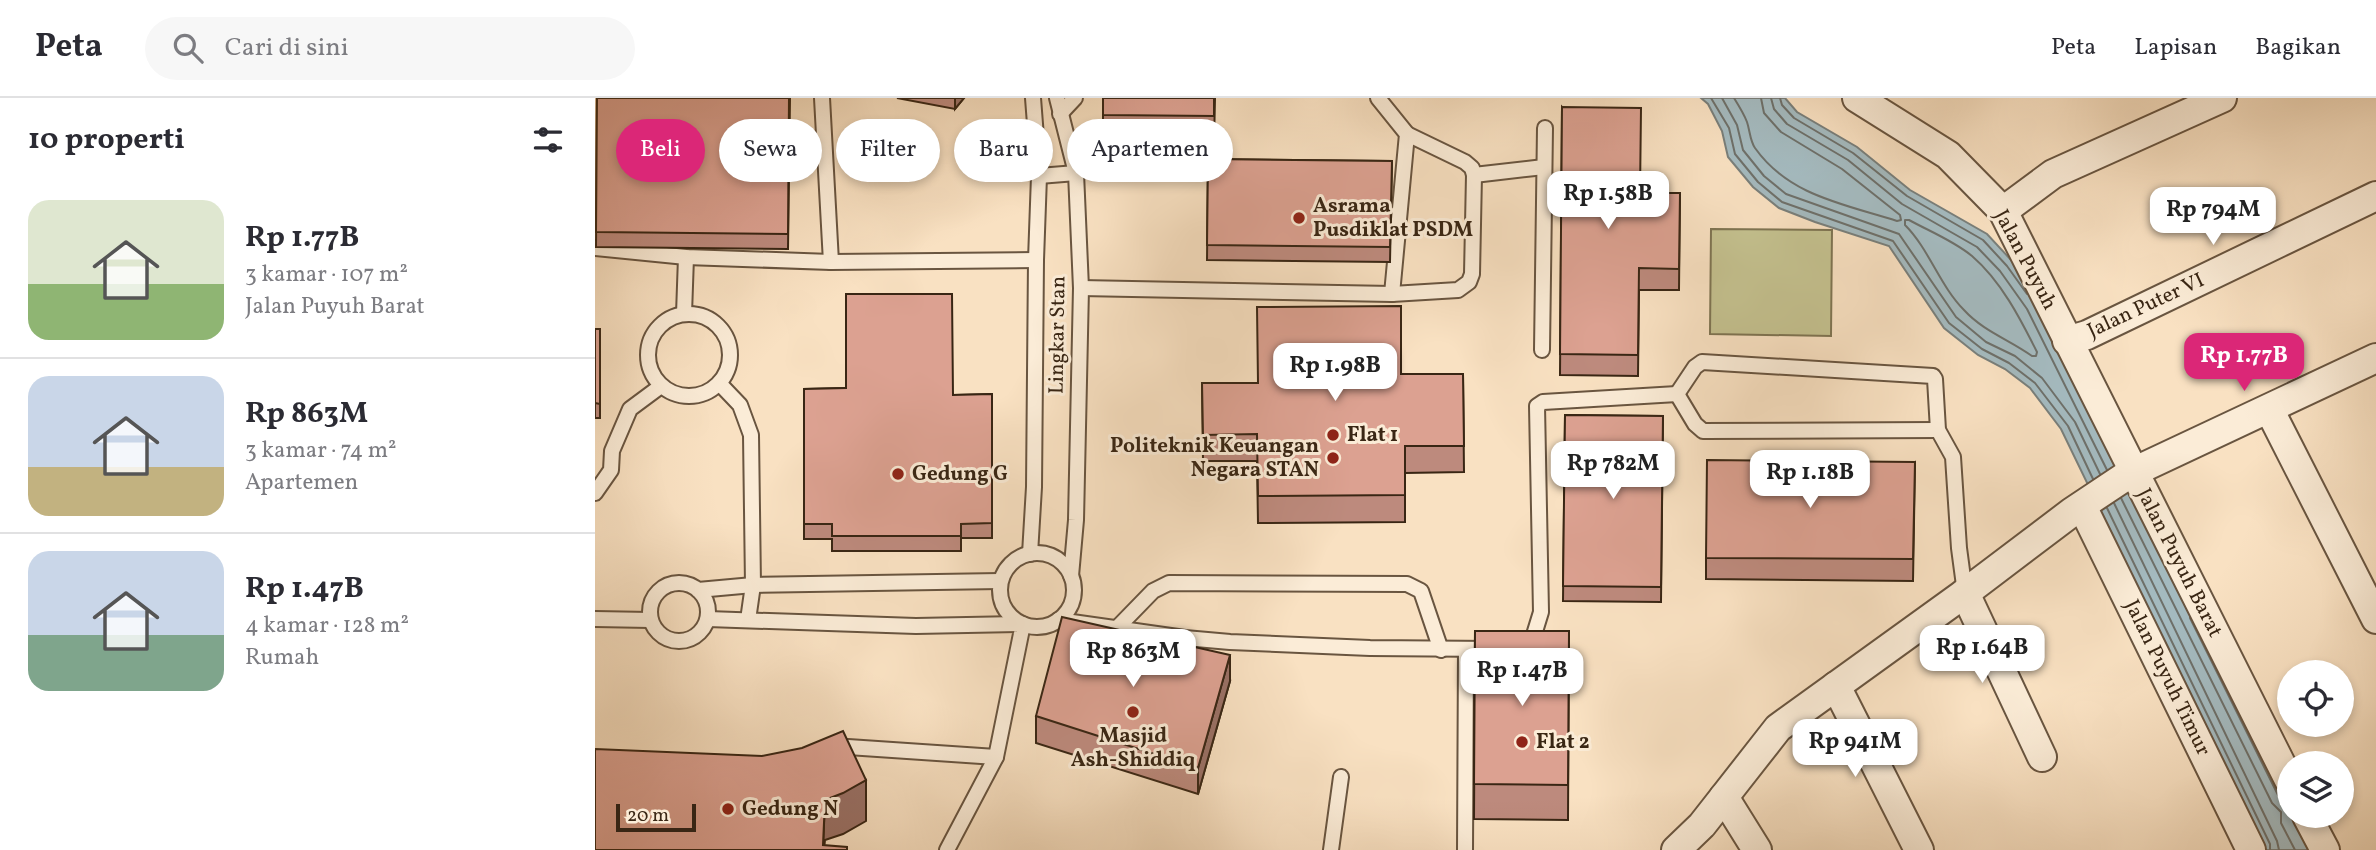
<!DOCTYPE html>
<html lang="id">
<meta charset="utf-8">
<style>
:root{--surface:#fff;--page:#f7f7f7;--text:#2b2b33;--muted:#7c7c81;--line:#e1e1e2;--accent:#db2777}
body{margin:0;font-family:Vollkorn,serif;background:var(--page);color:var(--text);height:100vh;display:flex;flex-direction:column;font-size:26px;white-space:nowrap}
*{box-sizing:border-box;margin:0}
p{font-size:23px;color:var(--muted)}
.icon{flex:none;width:38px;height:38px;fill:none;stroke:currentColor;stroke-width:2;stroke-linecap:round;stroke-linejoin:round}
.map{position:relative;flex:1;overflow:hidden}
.drawer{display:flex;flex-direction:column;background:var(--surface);width:595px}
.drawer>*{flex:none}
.banner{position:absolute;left:21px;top:21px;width:665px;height:63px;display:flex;gap:14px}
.buttons{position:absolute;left:1682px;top:562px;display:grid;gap:14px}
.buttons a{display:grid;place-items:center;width:77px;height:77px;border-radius:50%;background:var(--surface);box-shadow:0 4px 10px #0003;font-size:35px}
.scale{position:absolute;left:21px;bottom:18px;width:80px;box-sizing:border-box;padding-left:7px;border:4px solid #392614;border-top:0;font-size:19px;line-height:24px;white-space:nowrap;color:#392614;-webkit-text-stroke:5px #fbecd7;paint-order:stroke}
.price{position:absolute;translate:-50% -60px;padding:0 16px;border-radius:14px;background:#fff;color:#222;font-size:23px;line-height:46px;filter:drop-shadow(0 2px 4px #0008)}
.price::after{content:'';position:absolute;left:50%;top:42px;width:21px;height:16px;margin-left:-10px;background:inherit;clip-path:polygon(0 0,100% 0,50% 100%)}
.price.selected{background:var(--accent);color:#fff}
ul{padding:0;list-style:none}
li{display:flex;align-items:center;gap:21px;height:175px;padding:0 28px}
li+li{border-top:2px solid var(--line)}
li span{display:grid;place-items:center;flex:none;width:196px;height:140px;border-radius:21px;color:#555}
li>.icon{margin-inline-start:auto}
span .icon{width:84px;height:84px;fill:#fffc;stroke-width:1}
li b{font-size:30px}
h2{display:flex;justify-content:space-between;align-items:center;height:84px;padding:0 28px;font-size:30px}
.tag{padding:0 24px;border-radius:32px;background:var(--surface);box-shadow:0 4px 10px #0003;font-size:24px;line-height:63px}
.tag.selected{background:var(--accent);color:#fff}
header{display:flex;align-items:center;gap:42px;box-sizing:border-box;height:98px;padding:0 35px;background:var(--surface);border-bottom:2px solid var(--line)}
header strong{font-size:33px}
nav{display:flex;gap:38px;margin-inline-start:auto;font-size:24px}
.search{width:490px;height:63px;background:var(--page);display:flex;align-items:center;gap:18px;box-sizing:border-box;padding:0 24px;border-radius:38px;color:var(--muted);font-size:26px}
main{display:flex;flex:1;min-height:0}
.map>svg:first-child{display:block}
.green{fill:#c4c18f;stroke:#7e7452;stroke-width:2}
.water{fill:#a4babf;stroke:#797f7b;stroke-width:2}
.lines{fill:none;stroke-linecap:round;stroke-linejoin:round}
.shore{stroke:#6e706a;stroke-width:2}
.lane-casing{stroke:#695540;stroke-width:18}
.street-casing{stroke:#695540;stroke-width:32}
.lane{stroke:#fbecd7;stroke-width:14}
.street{stroke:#fbecd7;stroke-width:28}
.wall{fill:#bd8a7d;stroke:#392614;stroke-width:2}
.shaded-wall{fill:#9a7166;stroke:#392614;stroke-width:2}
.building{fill:#dca191;stroke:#392614;stroke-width:2}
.poi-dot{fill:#8f2418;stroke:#fbecd7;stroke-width:2.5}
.labels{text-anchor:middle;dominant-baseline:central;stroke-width:6;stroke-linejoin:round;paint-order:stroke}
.poi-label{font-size:21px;font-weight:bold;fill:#392614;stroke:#fbecd7;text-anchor:start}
.street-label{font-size:21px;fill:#392614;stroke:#fbecd7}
</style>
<header>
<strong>Peta</strong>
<div class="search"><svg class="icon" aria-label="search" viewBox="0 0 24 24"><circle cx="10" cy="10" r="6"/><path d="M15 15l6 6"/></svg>Cari di sini</div>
<nav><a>Peta</a><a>Lapisan</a><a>Bagikan</a></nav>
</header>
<main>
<section class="drawer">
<h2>10 properti<svg class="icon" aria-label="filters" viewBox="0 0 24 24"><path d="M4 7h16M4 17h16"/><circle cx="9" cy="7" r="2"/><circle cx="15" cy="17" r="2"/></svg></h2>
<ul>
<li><span style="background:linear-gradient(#dfe7d0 60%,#8fb573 0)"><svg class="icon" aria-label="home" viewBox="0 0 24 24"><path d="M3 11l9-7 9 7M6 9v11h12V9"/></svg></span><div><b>Rp 1.77B</b><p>3 kamar · 107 m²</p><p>Jalan Puyuh Barat</p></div></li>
<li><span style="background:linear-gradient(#c9d6e8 65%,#c2b280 0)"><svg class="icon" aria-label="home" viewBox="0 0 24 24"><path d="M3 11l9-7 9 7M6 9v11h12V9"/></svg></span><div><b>Rp 863M</b><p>3 kamar · 74 m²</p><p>Apartemen</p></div></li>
<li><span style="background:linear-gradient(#c9d6e8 60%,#7fa58c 0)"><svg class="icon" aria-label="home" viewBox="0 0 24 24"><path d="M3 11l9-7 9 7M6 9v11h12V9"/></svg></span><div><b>Rp 1.47B</b><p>4 kamar · 128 m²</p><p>Rumah</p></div></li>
</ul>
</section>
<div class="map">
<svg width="1781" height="752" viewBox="0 0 1781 752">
<rect width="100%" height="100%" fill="#f9e1c2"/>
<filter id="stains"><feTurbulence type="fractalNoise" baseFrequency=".00286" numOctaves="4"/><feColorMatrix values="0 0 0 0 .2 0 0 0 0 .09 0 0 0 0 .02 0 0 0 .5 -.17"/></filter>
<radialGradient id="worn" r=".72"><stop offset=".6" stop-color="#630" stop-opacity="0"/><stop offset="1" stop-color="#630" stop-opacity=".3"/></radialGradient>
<polygon class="green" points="1116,131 1237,132 1236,238 1115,236"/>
<polygon class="water" points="1106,0 1190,0 1202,14 1262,49 1315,92 1392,136 1417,163 1446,203 1694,705 1694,718 1700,718 1717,752 1670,752 1466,331 1435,290 1410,271 1383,257 1349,230 1294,148 1220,124 1184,110 1158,89 1133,59 1127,33 1113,6"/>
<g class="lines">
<g class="shore">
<polyline points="1116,0 1134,30 1140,56 1163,84 1187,104 1298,143 1354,225 1387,251 1414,265 1440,285 1473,328 1498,381"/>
<polyline points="1127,0 1142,27 1148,52 1169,78 1191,96 1304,136 1361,219 1391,244 1420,258 1447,280 1480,324 1505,376"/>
<path d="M1139,0C1144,8 1149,16 1152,24C1155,33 1155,43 1160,50C1194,98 1249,106 1302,123L1306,122L1305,117L1247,71L1186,34L1169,15L1166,0"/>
<polyline points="1176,0 1179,11 1192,26 1253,62 1307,106 1382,149 1405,173 1432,211 1512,372"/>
<polyline points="1185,0 1187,7 1199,20 1258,55 1312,98 1388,142 1412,168 1432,196"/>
<path d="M1310,122H1314C1334,133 1359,143 1377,158C1406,183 1425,220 1442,254L1441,258H1437C1415,242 1388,233 1369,212C1345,188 1334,151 1310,127Z"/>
<polyline points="1526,400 1677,705 1686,714 1686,725 1700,752"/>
<polyline points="1519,405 1682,743 1684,752"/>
<polyline points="1512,410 1675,746 1675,752"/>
<polyline points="1595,520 1685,701 1694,706"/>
</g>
<defs>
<g id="lane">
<polyline points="227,0 236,164"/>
<polyline points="462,0 481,75 486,190 481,422 476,478"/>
<polyline points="783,0 812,36 797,196"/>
<polyline points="465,16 480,0"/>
<polyline points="879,77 949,69"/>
<polyline points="444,78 481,75"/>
<polyline points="0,150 91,159 236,164 441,162"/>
<polyline points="486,190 797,196 863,192 874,184 877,176 879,77 877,70 870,64 812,36"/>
<circle cx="94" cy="257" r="41"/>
<polyline points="89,216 91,159"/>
<polyline points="947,252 950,30"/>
<polyline points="124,285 145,307 156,337 158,487 153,522"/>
<polyline points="1082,296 1100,269 1107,264 1338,278 1340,281 1343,332 1358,359 1364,450 1370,495"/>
<polyline points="1082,296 1100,326 1108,333 1343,332"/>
<polyline points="0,395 16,372 17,353 35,311 66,288"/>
<circle cx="442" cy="492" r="37"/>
<polyline points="435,456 439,389 441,162 444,78 438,0"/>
<circle cx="84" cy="514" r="29"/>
<polyline points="103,492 158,487 405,483"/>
<polyline points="0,521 55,522"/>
<polyline points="113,521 321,528 428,526 401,659 352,752"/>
<polyline points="463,522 590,540 635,544 775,550 898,551"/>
<polyline points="522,530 558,493 574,485 812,486 826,493 846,552"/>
<polyline points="929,547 938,540 946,514 942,308 948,304 1082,296"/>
<polyline points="239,655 253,649 401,659"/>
<polyline points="736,752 746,679"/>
<polyline points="870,752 871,552"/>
</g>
<g id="street">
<polyline points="1262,0 1353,57 1408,113 1694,682"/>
<polyline points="1408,113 1458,76 1627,0"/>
<polyline points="1472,243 1492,237 1781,98"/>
<polyline points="1674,311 1781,521"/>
<polyline points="1487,408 1656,752"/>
<polyline points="1370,495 1447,659"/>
<polyline points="1241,588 1324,752"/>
<polyline points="1129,699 1162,752"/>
<polyline points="1712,718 1730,752"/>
<polyline points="1081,752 1107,727 1183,630 1370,495 1477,414 1534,376 1781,260"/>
</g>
</defs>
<use href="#lane" class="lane-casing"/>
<use href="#street" class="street-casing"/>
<use href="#lane" class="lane"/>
<use href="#street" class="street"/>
</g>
<g class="wall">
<polygon points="2,0 195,0 193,151 1,149"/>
<polygon points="302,0 369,0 360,11"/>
<polygon points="508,0 620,0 619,45 508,43"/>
<polygon points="967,9 1045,95 1085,95 1084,192 1044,192 1043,278 965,277"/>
<polygon points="613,61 797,63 795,164 612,162"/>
<rect x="0" y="231" width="5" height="89"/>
<polygon points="806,276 868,276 869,374 810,375 810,424 663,425 662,363 608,363 607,285 663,285"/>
<polygon points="251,290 358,297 397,296 397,440 366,440 366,453 237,453 237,441 209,441 209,291"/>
<polygon points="970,317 1068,318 1066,504 968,503"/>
<polygon points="1320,364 1318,483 1111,481 1111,460"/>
<polygon points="880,533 974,533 973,722 879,721"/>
<polygon points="635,583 603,696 441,645 441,618"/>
</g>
<g class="shaded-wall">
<polygon points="360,0 369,0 360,11"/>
<polygon points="635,557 635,583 603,696 603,670"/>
<polygon points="271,682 271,723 248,736 230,742 229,752 228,752 230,702"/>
</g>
<g class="building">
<polygon points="2,0 194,0 193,136 1,134"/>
<polygon points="508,0 619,0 619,18 508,17"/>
<polygon points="967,9 1046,10 1045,95 1085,95 1084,171 1044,170 1043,257 965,256"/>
<polygon points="613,61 797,63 795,149 612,147"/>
<polygon points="251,196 357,196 358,297 397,296 397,425 366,426 366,438 237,438 237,426 209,426 209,291 251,290"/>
<polygon points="806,208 806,276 868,276 869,348 810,348 810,397 663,398 662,336 608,337 607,285 663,285 662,209"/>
<polygon points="0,231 5,231 5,306 0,305"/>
<polygon points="970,317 1068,318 1066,489 968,488"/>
<polygon points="1112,362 1320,364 1318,461 1111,460"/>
<polygon points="467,519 635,557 603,670 441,618"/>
<polygon points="880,533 974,533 973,687 879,686"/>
<polygon points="248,633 271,682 248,695 230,702 228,747 252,749 252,752 0,752 0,651 167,658 207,650"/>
</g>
<g class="poi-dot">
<circle cx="704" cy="120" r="7"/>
<circle cx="738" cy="337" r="7"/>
<circle cx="738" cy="360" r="7"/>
<circle cx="303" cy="376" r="7"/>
<circle cx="538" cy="614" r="7"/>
<circle cx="927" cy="644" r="7"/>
<circle cx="133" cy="711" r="7"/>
</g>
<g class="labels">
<g class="poi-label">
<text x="718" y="108">Asrama<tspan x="718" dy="24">Pusdiklat PSDM</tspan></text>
<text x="752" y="337">Flat 1</text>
<text x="724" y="348" text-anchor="end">Politeknik Keuangan<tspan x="724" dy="24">Negara STAN</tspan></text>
<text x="317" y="376">Gedung G</text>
<text x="538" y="638" text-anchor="middle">Masjid<tspan x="538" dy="24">Ash-Shiddiq</tspan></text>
<text x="941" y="644">Flat 2</text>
<text x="147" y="711">Gedung N</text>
</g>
<g class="street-label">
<text transform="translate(1430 162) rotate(62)">Jalan Puyuh</text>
<text transform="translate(1551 208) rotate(-25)">Jalan Puter VI</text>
<text transform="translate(463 237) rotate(-89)">Lingkar Stan</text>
<text transform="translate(1584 465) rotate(63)">Jalan Puyuh Barat</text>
<text transform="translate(1572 580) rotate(64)">Jalan Puyuh Timur</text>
</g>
</g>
<rect width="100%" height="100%" filter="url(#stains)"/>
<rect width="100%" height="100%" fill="url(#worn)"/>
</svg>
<div class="buttons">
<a><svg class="icon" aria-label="locate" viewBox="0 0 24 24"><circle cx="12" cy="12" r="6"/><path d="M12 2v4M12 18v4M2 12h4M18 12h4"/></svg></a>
<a><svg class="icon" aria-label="layers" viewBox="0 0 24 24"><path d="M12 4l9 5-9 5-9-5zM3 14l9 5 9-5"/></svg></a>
</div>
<div class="scale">20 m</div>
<b class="price" style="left:1013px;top:133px">Rp 1.58B</b>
<b class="price" style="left:1618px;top:149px">Rp 794M</b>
<b class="price selected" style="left:1649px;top:295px">Rp 1.77B</b>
<b class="price" style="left:740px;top:305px">Rp 1.98B</b>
<b class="price" style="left:1018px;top:403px">Rp 782M</b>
<b class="price" style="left:1215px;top:412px">Rp 1.18B</b>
<b class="price" style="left:1387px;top:587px">Rp 1.64B</b>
<b class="price" style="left:538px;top:591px">Rp 863M</b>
<b class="price" style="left:927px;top:610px">Rp 1.47B</b>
<b class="price" style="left:1260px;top:681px">Rp 941M</b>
<div class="banner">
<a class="tag selected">Beli</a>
<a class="tag">Sewa</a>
<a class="tag">Filter</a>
<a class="tag">Baru</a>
<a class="tag">Apartemen</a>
</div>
</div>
</main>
